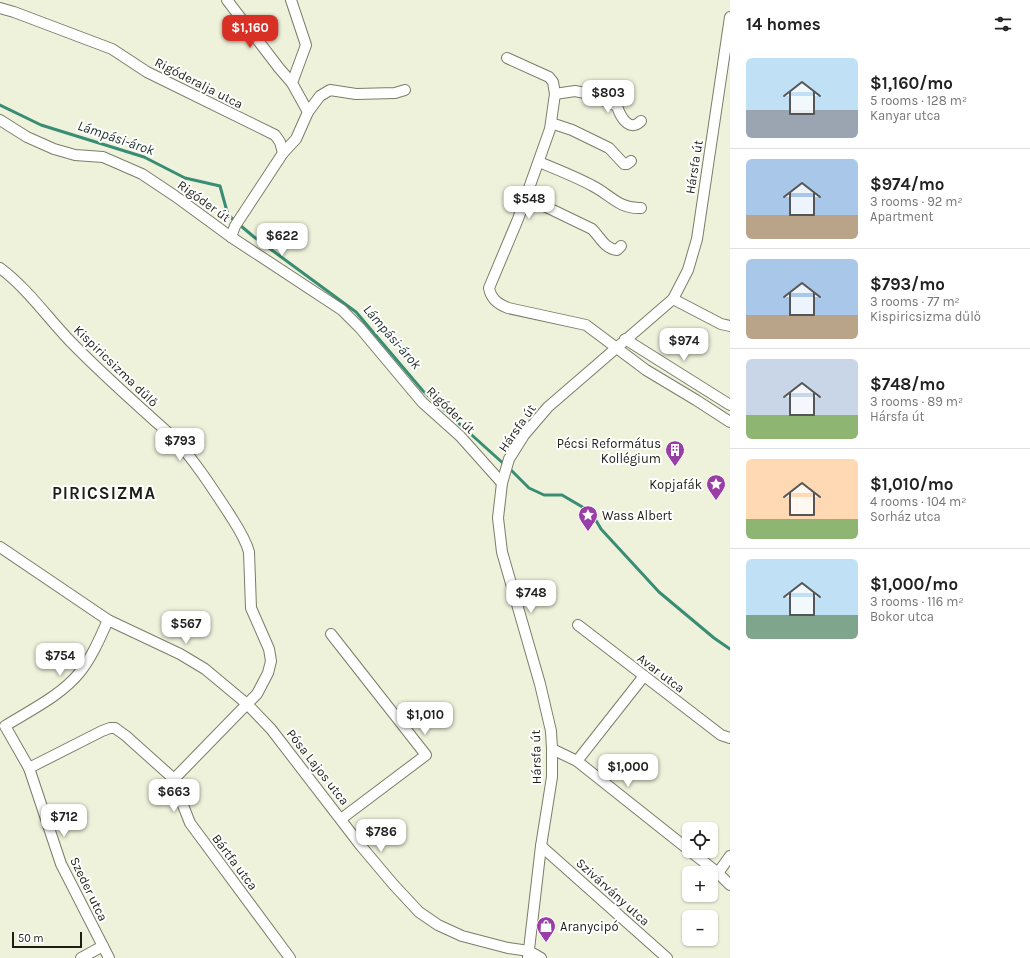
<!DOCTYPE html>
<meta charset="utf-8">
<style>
:root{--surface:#fff;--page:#f2f2f2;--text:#222;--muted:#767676;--line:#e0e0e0;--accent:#d93025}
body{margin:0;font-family:Karla,sans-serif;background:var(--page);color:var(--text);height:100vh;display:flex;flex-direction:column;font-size:15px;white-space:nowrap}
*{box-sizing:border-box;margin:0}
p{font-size:13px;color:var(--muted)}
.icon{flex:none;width:22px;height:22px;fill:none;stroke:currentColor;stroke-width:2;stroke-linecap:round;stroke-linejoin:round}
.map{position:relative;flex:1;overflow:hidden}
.panel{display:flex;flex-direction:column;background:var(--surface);width:300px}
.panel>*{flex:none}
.tools{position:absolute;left:682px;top:822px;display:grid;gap:8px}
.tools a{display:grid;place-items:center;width:36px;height:36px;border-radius:6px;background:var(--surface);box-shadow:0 1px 3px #0004;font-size:20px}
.scale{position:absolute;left:12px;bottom:10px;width:70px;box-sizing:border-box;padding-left:4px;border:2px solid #1e1e16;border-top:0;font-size:11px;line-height:14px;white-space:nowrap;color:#1e1e16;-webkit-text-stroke:3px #fff;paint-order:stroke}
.price{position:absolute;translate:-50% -34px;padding:0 9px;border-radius:8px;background:#fff;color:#222;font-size:13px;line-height:26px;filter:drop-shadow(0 1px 2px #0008)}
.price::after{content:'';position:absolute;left:50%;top:24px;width:12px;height:9px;margin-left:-6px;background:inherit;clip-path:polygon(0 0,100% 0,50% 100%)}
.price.active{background:var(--accent);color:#fff}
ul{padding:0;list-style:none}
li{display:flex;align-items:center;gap:12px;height:100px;padding:0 16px}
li+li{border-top:1px solid var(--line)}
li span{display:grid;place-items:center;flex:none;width:112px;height:80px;border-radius:6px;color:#555}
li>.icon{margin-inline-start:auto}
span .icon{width:48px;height:48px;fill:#fffc;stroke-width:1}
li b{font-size:17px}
h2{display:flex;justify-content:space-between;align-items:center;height:48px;padding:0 16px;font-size:17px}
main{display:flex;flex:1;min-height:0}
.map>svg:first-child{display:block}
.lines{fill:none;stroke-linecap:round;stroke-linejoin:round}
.stream{stroke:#388d74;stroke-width:3}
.minor-casing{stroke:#7b7d69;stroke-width:12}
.minor{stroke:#fff;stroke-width:10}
.labels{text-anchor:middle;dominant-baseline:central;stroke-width:4;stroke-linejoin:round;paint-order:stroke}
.street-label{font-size:13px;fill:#1e1e16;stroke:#fff}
.poi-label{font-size:13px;fill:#1e1e16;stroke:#fff;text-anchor:end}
.water-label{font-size:14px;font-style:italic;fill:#1c302a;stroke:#fff}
.district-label{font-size:17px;font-weight:bold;letter-spacing:1px;fill:#1e1e16;stroke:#fff}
</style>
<main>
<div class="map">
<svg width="730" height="958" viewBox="0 0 730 958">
<rect width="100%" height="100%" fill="#eff2db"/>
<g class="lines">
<g class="stream">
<polyline points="0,105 41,125 144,157 185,178 220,186 228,215 254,237 356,312 423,391 505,465"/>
<polyline points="509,468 529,488 544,495 562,495 591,512 601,529 659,592 714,638 730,649"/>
</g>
<defs>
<g id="minor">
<polyline points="227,0 279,68 292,83"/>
<polyline points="291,0 306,45 292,83 308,112"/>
<polyline points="0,8 14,12 112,49 147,72 275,135 280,142 283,153 235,226 231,237"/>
<path d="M507,58L549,77L553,82L555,94L550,129L518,219L489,288C491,299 498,304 508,308L586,325L646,370L696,400L730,422"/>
<path d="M555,94L575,91L585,93L617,106C620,116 629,133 641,121"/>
<polyline points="0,120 27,137 54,149 75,155 103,157 142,174 175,196 231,237 342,310 360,328 422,402 460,436 502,483"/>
<polyline points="551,123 572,130 609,148 624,164 627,164 631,161"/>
<polyline points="283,153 296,139 308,112 320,96 330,90 356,94 395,93 405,90"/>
<path d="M539,162C556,169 574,176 591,185C610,194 618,209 641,208"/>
<path d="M524,203L536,202L592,229C601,238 604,248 617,250L621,246"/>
<path d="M0,268C27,288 47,317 70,341C103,375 138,406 173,437C194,460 211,486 228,512C236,525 245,537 249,552L251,608L269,649L271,661L268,673L257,694L247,704L271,729L361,846L393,884L419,912L438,925L462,936L508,948L529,951L541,958"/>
<polyline points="673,299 721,324 730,326"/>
<polyline points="625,339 730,405"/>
<polyline points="0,547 108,620 180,654 205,669 247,704 174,779"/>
<path d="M108,620C100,638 92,657 80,672C62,695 29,711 5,726L29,768L61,864L109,958"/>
<polyline points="578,625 721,735 730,738"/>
<polyline points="331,634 426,755 341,819"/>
<polyline points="552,749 577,761 689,850"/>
<polyline points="577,761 644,676"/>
<polyline points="29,768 102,731 110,728 115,728 126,736 174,779 179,795 190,823 290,958"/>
<polyline points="541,846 667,958"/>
<polyline points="690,851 718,873 730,885"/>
<polyline points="718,873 730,856"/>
<polyline points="81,958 103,946"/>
<polyline points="528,958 541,846 552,777 552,749 551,731 540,684 502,552 498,518 502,483 509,459 524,435 548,407 673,299 688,270 697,239 730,17"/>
</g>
</defs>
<use href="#minor" class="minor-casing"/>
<use href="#minor" class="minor"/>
</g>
<defs>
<symbol id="building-pin" viewBox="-11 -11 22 30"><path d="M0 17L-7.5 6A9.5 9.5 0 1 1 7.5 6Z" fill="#9a3da7" stroke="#fff"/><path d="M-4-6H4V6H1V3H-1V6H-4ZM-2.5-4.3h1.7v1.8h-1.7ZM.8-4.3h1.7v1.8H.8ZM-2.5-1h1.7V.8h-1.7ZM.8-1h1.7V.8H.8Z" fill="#fff"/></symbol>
<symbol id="sight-pin" viewBox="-11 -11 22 30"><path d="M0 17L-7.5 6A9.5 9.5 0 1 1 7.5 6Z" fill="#9a3da7" stroke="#fff"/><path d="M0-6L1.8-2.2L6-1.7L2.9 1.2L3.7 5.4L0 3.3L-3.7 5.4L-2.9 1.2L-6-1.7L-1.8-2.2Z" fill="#fff"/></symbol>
<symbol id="shop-pin" viewBox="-11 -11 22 30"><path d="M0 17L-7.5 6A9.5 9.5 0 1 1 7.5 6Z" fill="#9a3da7" stroke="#fff"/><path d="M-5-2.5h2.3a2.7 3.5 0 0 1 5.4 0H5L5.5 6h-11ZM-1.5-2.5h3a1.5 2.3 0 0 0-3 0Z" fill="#fff"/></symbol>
</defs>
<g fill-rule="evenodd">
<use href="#building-pin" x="664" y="439" width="22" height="30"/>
<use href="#sight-pin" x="705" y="473" width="22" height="30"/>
<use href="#sight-pin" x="577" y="504" width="22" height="30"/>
<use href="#shop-pin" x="535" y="915" width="22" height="30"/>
</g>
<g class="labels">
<g class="street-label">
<text transform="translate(199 83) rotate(27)">Rigóderalja utca</text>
<text transform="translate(694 167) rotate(-81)">Hársfa út</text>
<text transform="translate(204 201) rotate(36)">Rigóder út</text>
<text transform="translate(116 366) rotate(44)">Kispiricsizma dűlő</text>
<text transform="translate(451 410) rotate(44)">Rigóder út</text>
<text transform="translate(517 428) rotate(-55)">Hársfa út</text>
<text transform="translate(661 673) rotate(37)">Avar utca</text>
<text transform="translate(536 757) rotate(-91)">Hársfa út</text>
<text transform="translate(318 767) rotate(52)">Pósa Lajos utca</text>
<text transform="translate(235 862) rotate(53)">Bártfa utca</text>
<text transform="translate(89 889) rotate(64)">Szeder utca</text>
<text transform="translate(613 892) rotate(42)">Szivárvány utca</text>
</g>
<g class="poi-label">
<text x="661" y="443">Pécsi Református<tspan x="661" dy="15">Kollégium</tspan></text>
<text x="702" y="484">Kopjafák</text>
<text x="602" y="515" text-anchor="start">Wass Albert</text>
<text x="560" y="926" text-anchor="start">Aranycipó</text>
</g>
<g class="water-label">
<text transform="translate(116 138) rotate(19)">Lámpási-árok</text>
<text transform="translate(392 337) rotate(49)">Lámpási-árok</text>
</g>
<g class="district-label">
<text x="104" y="493">PIRICSIZMA</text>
</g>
</g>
</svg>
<div class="tools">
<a><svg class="icon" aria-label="locate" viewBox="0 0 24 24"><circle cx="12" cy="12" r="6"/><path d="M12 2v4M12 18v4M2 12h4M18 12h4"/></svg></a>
<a>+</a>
<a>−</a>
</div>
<div class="scale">50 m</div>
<b class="price active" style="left:250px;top:49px">$1,160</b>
<b class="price" style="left:608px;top:114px">$803</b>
<b class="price" style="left:529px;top:220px">$548</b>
<b class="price" style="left:282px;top:257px">$622</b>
<b class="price" style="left:684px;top:362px">$974</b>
<b class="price" style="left:180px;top:462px">$793</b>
<b class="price" style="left:531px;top:614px">$748</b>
<b class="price" style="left:186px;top:645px">$567</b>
<b class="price" style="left:60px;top:677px">$754</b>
<b class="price" style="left:425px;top:736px">$1,010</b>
<b class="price" style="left:628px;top:788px">$1,000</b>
<b class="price" style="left:174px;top:813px">$663</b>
<b class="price" style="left:64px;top:838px">$712</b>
<b class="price" style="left:381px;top:853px">$786</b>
</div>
<section class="panel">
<h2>14 homes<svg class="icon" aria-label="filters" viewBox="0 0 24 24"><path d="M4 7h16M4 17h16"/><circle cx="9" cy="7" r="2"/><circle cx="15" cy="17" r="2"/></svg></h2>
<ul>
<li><span style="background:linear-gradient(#bfe0f5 65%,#9aa5b1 0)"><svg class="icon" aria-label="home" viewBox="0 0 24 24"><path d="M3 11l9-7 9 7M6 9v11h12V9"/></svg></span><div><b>$1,160/mo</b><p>5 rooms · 128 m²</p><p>Kanyar utca</p></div></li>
<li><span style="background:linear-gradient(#a9c7e8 70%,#b9a48a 0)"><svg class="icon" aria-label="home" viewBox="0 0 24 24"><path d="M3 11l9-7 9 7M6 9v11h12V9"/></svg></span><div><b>$974/mo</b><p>3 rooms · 92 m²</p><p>Apartment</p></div></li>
<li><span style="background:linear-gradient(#a9c7e8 70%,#b9a48a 0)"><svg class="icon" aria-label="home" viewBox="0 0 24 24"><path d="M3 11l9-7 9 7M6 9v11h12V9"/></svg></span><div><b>$793/mo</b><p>3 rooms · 77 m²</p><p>Kispiricsizma dűlő</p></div></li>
<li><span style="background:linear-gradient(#c9d6e8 70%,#8fb573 0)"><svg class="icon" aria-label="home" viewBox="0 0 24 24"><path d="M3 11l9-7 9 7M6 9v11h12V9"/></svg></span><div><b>$748/mo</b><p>3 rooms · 89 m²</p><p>Hársfa út</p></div></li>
<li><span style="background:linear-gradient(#ffd9b3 75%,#8fb573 0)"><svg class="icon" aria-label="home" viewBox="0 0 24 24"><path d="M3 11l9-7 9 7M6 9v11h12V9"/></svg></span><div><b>$1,010/mo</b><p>4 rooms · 104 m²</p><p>Sorház utca</p></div></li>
<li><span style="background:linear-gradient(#bfe0f5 70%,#7fa58c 0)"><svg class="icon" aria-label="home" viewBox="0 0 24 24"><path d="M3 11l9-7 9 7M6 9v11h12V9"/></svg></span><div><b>$1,000/mo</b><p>3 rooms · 116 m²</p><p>Bokor utca</p></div></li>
</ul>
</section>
</main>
